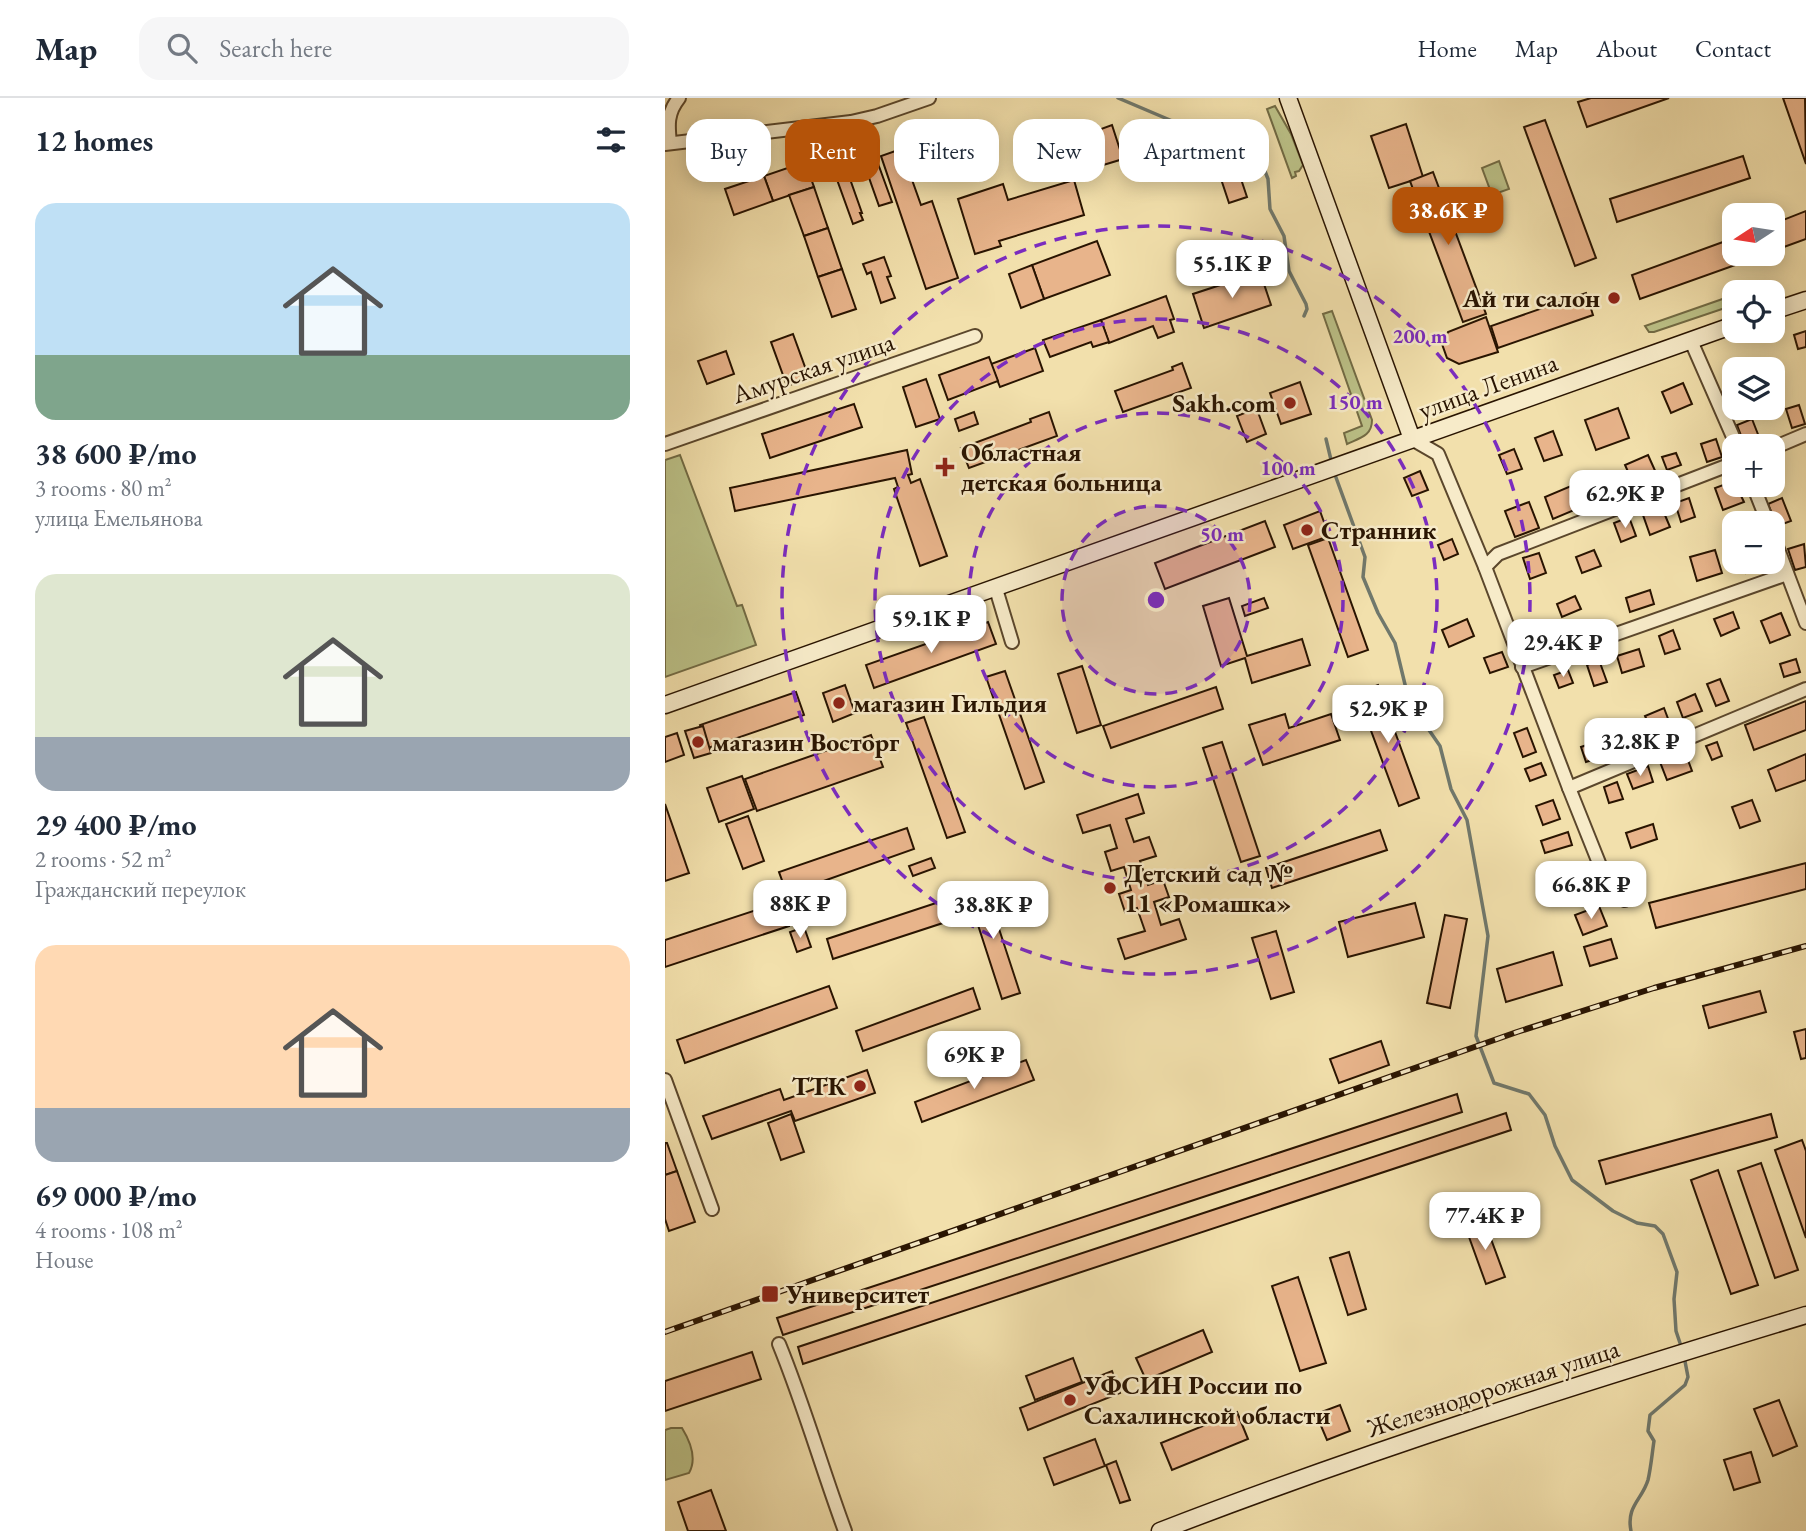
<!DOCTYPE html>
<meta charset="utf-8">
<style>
:root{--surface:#fff;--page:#f6f6f7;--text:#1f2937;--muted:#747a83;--line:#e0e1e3;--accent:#b45309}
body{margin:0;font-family:"EB Garamond",serif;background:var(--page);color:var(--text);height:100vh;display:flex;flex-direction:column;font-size:26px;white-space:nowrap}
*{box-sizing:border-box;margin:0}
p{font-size:23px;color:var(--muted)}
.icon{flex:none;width:38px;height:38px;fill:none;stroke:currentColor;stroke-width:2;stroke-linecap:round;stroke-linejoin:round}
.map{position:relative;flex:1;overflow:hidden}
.details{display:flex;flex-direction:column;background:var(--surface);width:665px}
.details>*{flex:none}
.top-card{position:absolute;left:21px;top:21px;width:665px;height:63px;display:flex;gap:14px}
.needle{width:46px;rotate:258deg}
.fabs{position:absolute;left:1057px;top:105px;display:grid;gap:14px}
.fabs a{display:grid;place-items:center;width:63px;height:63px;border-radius:14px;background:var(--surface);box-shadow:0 4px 18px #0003;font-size:35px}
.price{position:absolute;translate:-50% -60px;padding:0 16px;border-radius:14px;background:#fff;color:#222;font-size:23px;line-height:46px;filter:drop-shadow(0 2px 4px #0008)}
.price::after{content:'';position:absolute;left:50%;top:42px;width:21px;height:16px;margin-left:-10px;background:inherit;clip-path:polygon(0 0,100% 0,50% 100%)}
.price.current{background:var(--accent);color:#fff}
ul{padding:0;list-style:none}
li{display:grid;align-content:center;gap:14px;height:371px;padding:0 35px}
li span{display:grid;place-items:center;height:217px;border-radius:21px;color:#555}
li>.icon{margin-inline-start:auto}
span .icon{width:126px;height:126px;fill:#fffc;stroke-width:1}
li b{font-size:30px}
h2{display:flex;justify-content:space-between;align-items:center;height:84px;padding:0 35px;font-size:30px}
.pill{padding:0 24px;border-radius:21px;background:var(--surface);box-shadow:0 4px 18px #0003;font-size:24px;line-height:63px}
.pill.current{background:var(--accent);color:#fff}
header{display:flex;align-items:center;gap:42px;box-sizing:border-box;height:98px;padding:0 35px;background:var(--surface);border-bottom:2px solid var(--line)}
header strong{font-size:33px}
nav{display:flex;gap:38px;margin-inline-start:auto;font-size:24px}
.search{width:490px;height:63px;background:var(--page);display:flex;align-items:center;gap:18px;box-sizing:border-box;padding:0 24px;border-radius:21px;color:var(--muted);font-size:26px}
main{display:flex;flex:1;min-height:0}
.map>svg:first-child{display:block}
.green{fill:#bcc288;stroke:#726b44;stroke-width:2}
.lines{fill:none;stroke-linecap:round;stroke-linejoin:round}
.stream{stroke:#70786c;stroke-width:3.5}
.building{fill:#e8b48b;stroke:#291401;stroke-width:2}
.street-casing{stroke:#5b472c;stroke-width:16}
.secondary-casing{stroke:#291401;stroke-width:19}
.street{stroke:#f7ebc9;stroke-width:12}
.secondary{stroke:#f7ebc9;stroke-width:16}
.rail-casing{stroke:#291401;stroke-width:6}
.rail{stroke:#f7ebc9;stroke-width:3.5;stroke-dasharray:10;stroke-linecap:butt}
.ring{fill:none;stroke:#7b2cbf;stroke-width:3.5;stroke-dasharray:12 9}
.poi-dot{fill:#8f2418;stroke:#f7ebc9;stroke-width:2.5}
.labels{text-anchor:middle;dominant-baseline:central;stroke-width:5;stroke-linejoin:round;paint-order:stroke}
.poi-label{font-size:26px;font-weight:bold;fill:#291401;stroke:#f7ebc9;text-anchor:start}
.street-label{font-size:26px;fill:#291401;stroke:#f7ebc9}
.centre{fill:#7b2cbf;stroke:#f7ebc9;stroke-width:3.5}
.ring-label{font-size:21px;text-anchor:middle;font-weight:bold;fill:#7b2cbf;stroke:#f7ebc9;stroke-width:5;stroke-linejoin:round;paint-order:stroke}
</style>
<header>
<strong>Map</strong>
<div class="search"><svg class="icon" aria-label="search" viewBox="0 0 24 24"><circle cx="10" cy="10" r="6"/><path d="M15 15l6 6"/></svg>Search here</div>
<nav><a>Home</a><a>Map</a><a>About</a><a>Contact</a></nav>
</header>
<main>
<section class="details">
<h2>12 homes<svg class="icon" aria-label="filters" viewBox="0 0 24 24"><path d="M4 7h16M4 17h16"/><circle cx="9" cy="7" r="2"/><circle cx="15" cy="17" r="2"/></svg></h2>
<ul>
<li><span style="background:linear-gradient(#bfe0f5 70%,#7fa58c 0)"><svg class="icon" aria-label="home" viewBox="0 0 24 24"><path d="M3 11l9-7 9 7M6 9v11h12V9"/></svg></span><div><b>38 600 ₽/mo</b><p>3 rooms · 80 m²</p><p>улица Емельянова</p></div></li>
<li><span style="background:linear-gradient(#dfe7d0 75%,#9aa5b1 0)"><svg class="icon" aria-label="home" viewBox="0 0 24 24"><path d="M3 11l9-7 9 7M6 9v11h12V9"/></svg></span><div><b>29 400 ₽/mo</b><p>2 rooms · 52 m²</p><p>Гражданский переулок</p></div></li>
<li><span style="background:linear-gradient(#ffd9b3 75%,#9aa5b1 0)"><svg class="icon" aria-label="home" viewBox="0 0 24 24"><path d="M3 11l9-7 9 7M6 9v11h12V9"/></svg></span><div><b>69 000 ₽/mo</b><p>4 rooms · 108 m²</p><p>House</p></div></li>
</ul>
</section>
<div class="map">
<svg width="1141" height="1433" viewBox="0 0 1141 1433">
<rect width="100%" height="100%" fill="#f2e0ac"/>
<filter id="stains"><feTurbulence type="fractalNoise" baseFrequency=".00286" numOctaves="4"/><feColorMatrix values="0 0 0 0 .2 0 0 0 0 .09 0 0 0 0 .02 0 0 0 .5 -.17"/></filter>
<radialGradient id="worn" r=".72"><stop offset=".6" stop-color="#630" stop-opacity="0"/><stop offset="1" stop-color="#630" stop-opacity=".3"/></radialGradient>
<g class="green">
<polygon points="610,8 626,36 638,67 634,73 630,74 631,78 627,80 602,11"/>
<polygon points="834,63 844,91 827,97 817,70"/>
<polygon points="1069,197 1069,207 989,234 984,234 980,228"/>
<path d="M667,213L707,322C707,338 695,340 682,346L679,335L697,328L658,216Z"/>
<polygon points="15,357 72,508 77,507 91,547 0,579 0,362"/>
<path d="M6,1330H17C25,1343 32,1361 24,1375L0,1382V1332Z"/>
</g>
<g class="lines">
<g class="stream">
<polyline points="453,0 519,28 547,33 558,43 594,58 603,81 605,111 619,138 624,173 641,206 642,211 639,218"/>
<polyline points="661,341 667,366"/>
<polyline points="669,374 700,459 698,479 713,515 730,545 744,603 775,648 786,691 802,722 823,838 811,938 829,985 864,996 880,1017 890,1048 907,1082 948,1113 972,1125 990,1128 998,1136 1012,1174 1009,1201 1011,1233 1017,1251"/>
<path d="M966,1433C961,1408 977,1402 983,1382C986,1369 987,1356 989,1343L983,1333L985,1317L1020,1287L1023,1279L1019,1258"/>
</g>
</g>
<g class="building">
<polygon points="926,0 1004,0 922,29 913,4"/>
<polygon points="1118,0 1140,0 1141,66"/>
<polygon points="880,22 931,160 910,168 859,29"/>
<polygon points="741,26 758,79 724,90 706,38"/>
<polygon points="447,27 458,61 435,68 425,35"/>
<polygon points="203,38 227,104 214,108 191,43"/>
<polygon points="173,47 197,115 195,115 198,122 188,126 161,51"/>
<polygon points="281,48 288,70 276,74 268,53"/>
<polygon points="236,51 256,107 267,103 293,180 261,191 216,58"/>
<polygon points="1078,58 1085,80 952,124 945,101"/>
<polygon points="140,64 149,89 108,103 99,78"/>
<polygon points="573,72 582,99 564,105 555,78"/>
<polygon points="768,74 821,216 798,224 745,83"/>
<polygon points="99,78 108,103 69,117 60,91"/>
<polygon points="409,82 419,117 334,143 336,148 310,156 293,101 338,86 343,102"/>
<polygon points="149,89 163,130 139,138 124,97"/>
<polygon points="1141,113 1141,141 1108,153 1108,126"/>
<polygon points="163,130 177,171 153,179 139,138"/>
<polygon points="1069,140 1069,156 1101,156 975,201 967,177"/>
<polygon points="432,143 445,177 379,201 367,167"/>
<polygon points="219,159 226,178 222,179 230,200 216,205 206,174 202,176 198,166"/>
<polygon points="367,167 379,201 356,210 344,176"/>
<polygon points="177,171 191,211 167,219 153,179"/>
<polygon points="595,174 606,207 539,230 528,196"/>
<polygon points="921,195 928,217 833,250 826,228"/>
<polygon points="501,198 509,221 505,222 509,234 493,240 488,228 444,245 436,222"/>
<polygon points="821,219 833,254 794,266 782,260 777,246 783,234"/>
<polygon points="436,222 444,244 428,249 426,244 385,259 378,242"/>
<polygon points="1141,233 1141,249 1133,251 1129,237"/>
<polygon points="128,236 144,280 122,288 106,244"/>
<polygon points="370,250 378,273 335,289 326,266"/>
<polygon points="61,253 69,276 42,286 33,263"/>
<polygon points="324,259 333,283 283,302 274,277"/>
<polygon points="517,265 526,290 458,314 450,293 508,272 507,269"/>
<polygon points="261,281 275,321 251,329 238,289"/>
<polygon points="635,284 646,316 616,326 605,295"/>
<polygon points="1018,285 1027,306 1006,315 997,294"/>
<polygon points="189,306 197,329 105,360 97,336"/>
<polygon points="590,306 601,336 582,344 572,318 582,314 580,310"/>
<polygon points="1134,307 1140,326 1127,330 1121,311"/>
<polygon points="953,310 964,340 931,352 920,322"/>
<polygon points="309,314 313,326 294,333 290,321"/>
<polygon points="384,314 392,338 304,370 296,350 366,324 365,321"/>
<polygon points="1087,321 1096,344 1080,348 1072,327"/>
<polygon points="888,333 897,357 879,363 870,340"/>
<polygon points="1051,341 1057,359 1042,364 1036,346"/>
<polygon points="849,351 857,371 842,376 834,357"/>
<polygon points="242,352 247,376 243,377 246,385 255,381 282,458 255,468 229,391 233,389 230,380 70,413 65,390"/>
<polygon points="1011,355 1016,367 1002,372 997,359"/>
<polygon points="983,357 992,377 969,387 960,367"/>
<polygon points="1108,370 1115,387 1098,393 1096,387 1108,387"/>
<polygon points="755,373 763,392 747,398 739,380"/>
<polygon points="945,376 952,394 930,403 922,385"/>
<polygon points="1069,383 1079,404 1058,412 1050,390"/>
<polygon points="906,388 914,410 888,421 880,399"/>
<polygon points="1024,400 1030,419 1016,424 1010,405"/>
<polygon points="1117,400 1126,423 1112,428 1103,406"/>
<polygon points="864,404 874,430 850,439 840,413"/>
<polygon points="997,410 1005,429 985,437 978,417"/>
<polygon points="655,413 664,438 628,451 619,427"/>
<polygon points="964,419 971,438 956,444 949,425"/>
<polygon points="600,423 610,449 500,491 490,465"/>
<polygon points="663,440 703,552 683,559 643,447"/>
<polygon points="787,441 793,456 779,462 773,447"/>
<polygon points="1139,446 1141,469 1130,472 1123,451"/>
<polygon points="929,452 936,468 917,475 911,459"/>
<polygon points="1050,452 1057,475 1032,483 1025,459"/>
<polygon points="874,455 881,475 865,481 858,460"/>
<polygon points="1077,464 1097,464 1099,468 1081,475"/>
<polygon points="985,492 989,506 965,514 961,500"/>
<polygon points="910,498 916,511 897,519 892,506"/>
<polygon points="564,500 582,558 637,541 645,567 587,585 580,560 556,568 538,508"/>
<polygon points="599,500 603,510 580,518 577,508"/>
<polygon points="1068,514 1074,530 1056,538 1049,521"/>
<polygon points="1116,515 1125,537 1105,545 1096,523"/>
<polygon points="802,521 809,538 784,549 777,532"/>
<polygon points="323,524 331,546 209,590 201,567"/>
<polygon points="1008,532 1015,551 1000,556 994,538"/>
<polygon points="974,551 979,568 957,575 952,558"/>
<polygon points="837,554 843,569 825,575 819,560"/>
<polygon points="1131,561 1135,574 1119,579 1115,566"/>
<polygon points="934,562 942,584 929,588 922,567"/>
<polygon points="417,568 436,627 412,635 393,576"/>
<polygon points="903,572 908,585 894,590 889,577"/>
<polygon points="340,573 379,684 360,691 321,579"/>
<polygon points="1055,581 1064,603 1051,608 1042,586"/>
<polygon points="180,587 190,615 168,624 158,595"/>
<polygon points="713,587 754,700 734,708 692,595"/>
<polygon points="551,589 558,611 446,650 438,628"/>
<polygon points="131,594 139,617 43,650 35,627"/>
<polygon points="1030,596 1037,613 1018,620 1012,604"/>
<polygon points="1141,603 1141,632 1089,652 1080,627"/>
<polygon points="999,610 1005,626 987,634 980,618"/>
<polygon points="620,616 624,630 666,616 675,642 598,667 584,627"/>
<polygon points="259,619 300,734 282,740 241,625"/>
<polygon points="961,623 968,638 949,646 943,630"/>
<polygon points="38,628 46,655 29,660 20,633"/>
<polygon points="862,630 871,654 858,659 849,635"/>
<polygon points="12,635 19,657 0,664 0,639"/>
<polygon points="206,637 218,669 92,713 80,681"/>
<polygon points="934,643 939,658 921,664 916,649"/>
<polygon points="557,644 595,758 576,764 538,650"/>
<polygon points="1052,644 1057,658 1047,662 1041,648"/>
<polygon points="1020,654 1027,673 1002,682 995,664"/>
<polygon points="1141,656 1141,682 1111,693 1103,672"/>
<polygon points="876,665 881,677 865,683 860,671"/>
<polygon points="983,668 988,684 968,691 962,676"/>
<polygon points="77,678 89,711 54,724 42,690"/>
<polygon points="952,684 958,701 944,705 939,689"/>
<polygon points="473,696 479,715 461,721 469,744 484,739 491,758 475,763 483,787 498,782 504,799 489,804 496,827 514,821 521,841 460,861 453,841 480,833 472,810 460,814 454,796 466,792 459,769 446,773 440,754 452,750 445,727 418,735 412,717"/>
<polygon points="888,702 895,721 878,727 871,708"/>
<polygon points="1087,702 1095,723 1075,730 1067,709"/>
<polygon points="0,706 24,775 0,783"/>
<polygon points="83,718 99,763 78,771 61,726"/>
<polygon points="988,726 992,741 966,750 961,735"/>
<polygon points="242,730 249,751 122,796 114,774"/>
<polygon points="715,732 722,752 607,790 601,770"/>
<polygon points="903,734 907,747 880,755 876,743"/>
<polygon points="266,760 270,770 248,778 244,768"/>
<polygon points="1141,765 1141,791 991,830 984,805"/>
<polygon points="916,767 921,781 897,790 892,776"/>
<polygon points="319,785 355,895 337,901 301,790"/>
<polygon points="277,803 284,823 168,861 162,841"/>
<polygon points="116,804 124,828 0,869 0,842"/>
<polygon points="750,805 759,839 683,859 674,824"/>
<polygon points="934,808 942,828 918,837 910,817"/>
<polygon points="780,817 802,821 785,910 762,905"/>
<polygon points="139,829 146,849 132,854 125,834"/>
<polygon points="611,833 629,894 606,901 587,840"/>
<polygon points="946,841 952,860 925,868 919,849"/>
<polygon points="888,854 897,887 841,904 832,871"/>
<polygon points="164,888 172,910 20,965 12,942"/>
<polygon points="308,890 315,911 198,953 191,933"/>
<polygon points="1095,893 1101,914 1044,930 1038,908"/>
<polygon points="1141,931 1141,960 1136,961 1129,934"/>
<polygon points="716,943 724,967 674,985 665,961"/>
<polygon points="361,962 369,982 257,1024 250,1004"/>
<polygon points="202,972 210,995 130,1023 126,1013 47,1041 38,1018 115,991 119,1002"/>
<polygon points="792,996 797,1014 118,1237 112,1220"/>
<polygon points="841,1015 846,1032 138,1266 133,1249"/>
<polygon points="126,1016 139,1054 116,1062 103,1025"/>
<polygon points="1106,1016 1112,1039 941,1086 934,1063"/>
<polygon points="1137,1042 1141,1053 1141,1140 1110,1052"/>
<polygon points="0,1045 2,1045 12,1073 0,1077"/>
<polygon points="1096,1065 1133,1172 1110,1180 1073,1073"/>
<polygon points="1053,1072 1093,1187 1066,1196 1026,1082"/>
<polygon points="12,1073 30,1124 4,1133 0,1121 0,1077"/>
<polygon points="819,1122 840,1179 821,1186 800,1128"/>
<polygon points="684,1154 701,1211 683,1217 665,1160"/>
<polygon points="633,1179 661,1265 635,1273 607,1188"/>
<polygon points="538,1232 547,1254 481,1282 471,1260"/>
<polygon points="87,1254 96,1281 0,1313 0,1283"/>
<polygon points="408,1260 417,1284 370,1302 361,1278"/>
<polygon points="447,1273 455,1295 363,1332 355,1310"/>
<polygon points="1114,1302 1132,1348 1108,1358 1089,1311"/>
<polygon points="675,1307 685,1333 662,1342 651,1316"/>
<polygon points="572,1314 583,1341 507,1372 496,1345"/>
<polygon points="430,1341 440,1368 389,1387 379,1360"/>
<polygon points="1086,1354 1095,1384 1069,1392 1059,1362"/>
<polygon points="451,1363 465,1402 455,1405 441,1367"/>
<polygon points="46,1392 61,1433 23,1433 13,1404"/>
</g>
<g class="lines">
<defs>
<g id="street">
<path d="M5,45C3,27 2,15 14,0"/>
<polyline points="0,46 186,24 212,18 264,0"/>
<polyline points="1026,243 1072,348"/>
<polyline points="747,341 773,356 820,469 904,690 946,795 960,802"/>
<polyline points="0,346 310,238"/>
<polyline points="1108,350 1141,336"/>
<polyline points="1088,387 1103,425"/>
<polyline points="1108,438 1141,525"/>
<polyline points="820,469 833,456 1069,365"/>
<polyline points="331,491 347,544"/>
<polyline points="857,569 1122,476"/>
<polyline points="904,690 1141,591"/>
<polyline points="0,982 47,1111"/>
<path d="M114,1246C139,1307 157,1371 180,1433"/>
</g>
<g id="secondary">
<polyline points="623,0 747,341"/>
<polyline points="1108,213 1141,202"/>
<polyline points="0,607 1069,227"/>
<path d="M495,1433C707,1351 923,1283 1141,1217"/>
</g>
</defs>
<use href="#street" class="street-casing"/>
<use href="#secondary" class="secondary-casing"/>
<use href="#street" class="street"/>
<use href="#secondary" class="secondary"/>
<defs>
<polyline id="rail" points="0,1234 852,934 989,890 1141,848"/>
</defs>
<use href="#rail" class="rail-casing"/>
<use href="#rail" class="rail"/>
</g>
<circle cx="491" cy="502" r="94" fill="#7b2cbf" fill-opacity=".12"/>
<g class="ring">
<circle cx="491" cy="502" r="94"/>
<circle cx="491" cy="502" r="187"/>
<circle cx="491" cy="502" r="281"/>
<circle cx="491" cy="502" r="374"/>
</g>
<g class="poi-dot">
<circle cx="949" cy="200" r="7"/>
<circle cx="625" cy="305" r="7"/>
<path d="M276.5 358.5h7v7h7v7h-7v7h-7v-7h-7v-7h7z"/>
<circle cx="642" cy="432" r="7"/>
<circle cx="174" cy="605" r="7"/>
<circle cx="33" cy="644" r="7"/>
<circle cx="445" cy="790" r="7"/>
<circle cx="195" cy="988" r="7"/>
<rect x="96" y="1187" width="18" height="18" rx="3.5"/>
<circle cx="405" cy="1302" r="7"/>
</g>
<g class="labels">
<g class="poi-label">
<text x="935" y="200" text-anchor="end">Ай ти салон</text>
<text x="611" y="305" text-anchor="end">Sakh.com</text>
<text x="296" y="354">Областная<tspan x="296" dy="30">детская больница</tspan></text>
<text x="656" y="432">Странник</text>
<text x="188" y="605">магазин Гильдия</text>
<text x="47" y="644">магазин Восторг</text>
<text x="459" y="775">Детский сад №<tspan x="459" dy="30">11 «Ромашка»</tspan></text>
<text x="181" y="988" text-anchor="end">ТТК</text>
<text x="121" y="1196">Университет</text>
<text x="419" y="1287">УФСИН России по<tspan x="419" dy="30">Сахалинской области</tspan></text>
</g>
<g class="street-label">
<text transform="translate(148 270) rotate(-19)">Амурская улица</text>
<text transform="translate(823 288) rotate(-20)">улица Ленина</text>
<text transform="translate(828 1290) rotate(-18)">Железнодорожная улица</text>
</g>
</g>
<circle cx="491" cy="502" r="10" class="centre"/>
<g class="ring-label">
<text x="755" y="245">200 m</text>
<text x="690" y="311">150 m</text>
<text x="623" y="377">100 m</text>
<text x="557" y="443">50 m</text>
</g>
<rect width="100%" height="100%" filter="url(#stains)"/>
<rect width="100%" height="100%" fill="url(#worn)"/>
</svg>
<div class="fabs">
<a><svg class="needle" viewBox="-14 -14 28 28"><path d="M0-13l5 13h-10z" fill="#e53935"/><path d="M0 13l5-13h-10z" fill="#747a83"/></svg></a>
<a><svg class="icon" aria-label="locate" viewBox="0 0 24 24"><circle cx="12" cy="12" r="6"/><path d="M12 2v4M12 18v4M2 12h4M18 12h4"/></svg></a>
<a><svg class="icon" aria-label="layers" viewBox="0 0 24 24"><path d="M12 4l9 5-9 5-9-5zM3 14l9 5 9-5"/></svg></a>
<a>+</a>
<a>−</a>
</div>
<b class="price current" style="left:783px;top:149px">38.6K ₽</b>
<b class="price" style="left:567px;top:202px">55.1K ₽</b>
<b class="price" style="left:960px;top:432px">62.9K ₽</b>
<b class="price" style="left:266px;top:557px">59.1K ₽</b>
<b class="price" style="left:898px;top:581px">29.4K ₽</b>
<b class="price" style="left:723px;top:647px">52.9K ₽</b>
<b class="price" style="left:975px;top:680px">32.8K ₽</b>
<b class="price" style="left:926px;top:823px">66.8K ₽</b>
<b class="price" style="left:135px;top:842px">88K ₽</b>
<b class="price" style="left:328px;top:843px">38.8K ₽</b>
<b class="price" style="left:309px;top:993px">69K ₽</b>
<b class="price" style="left:820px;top:1154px">77.4K ₽</b>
<div class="top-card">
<a class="pill">Buy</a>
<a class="pill current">Rent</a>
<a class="pill">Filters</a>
<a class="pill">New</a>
<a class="pill">Apartment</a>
</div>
</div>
</main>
